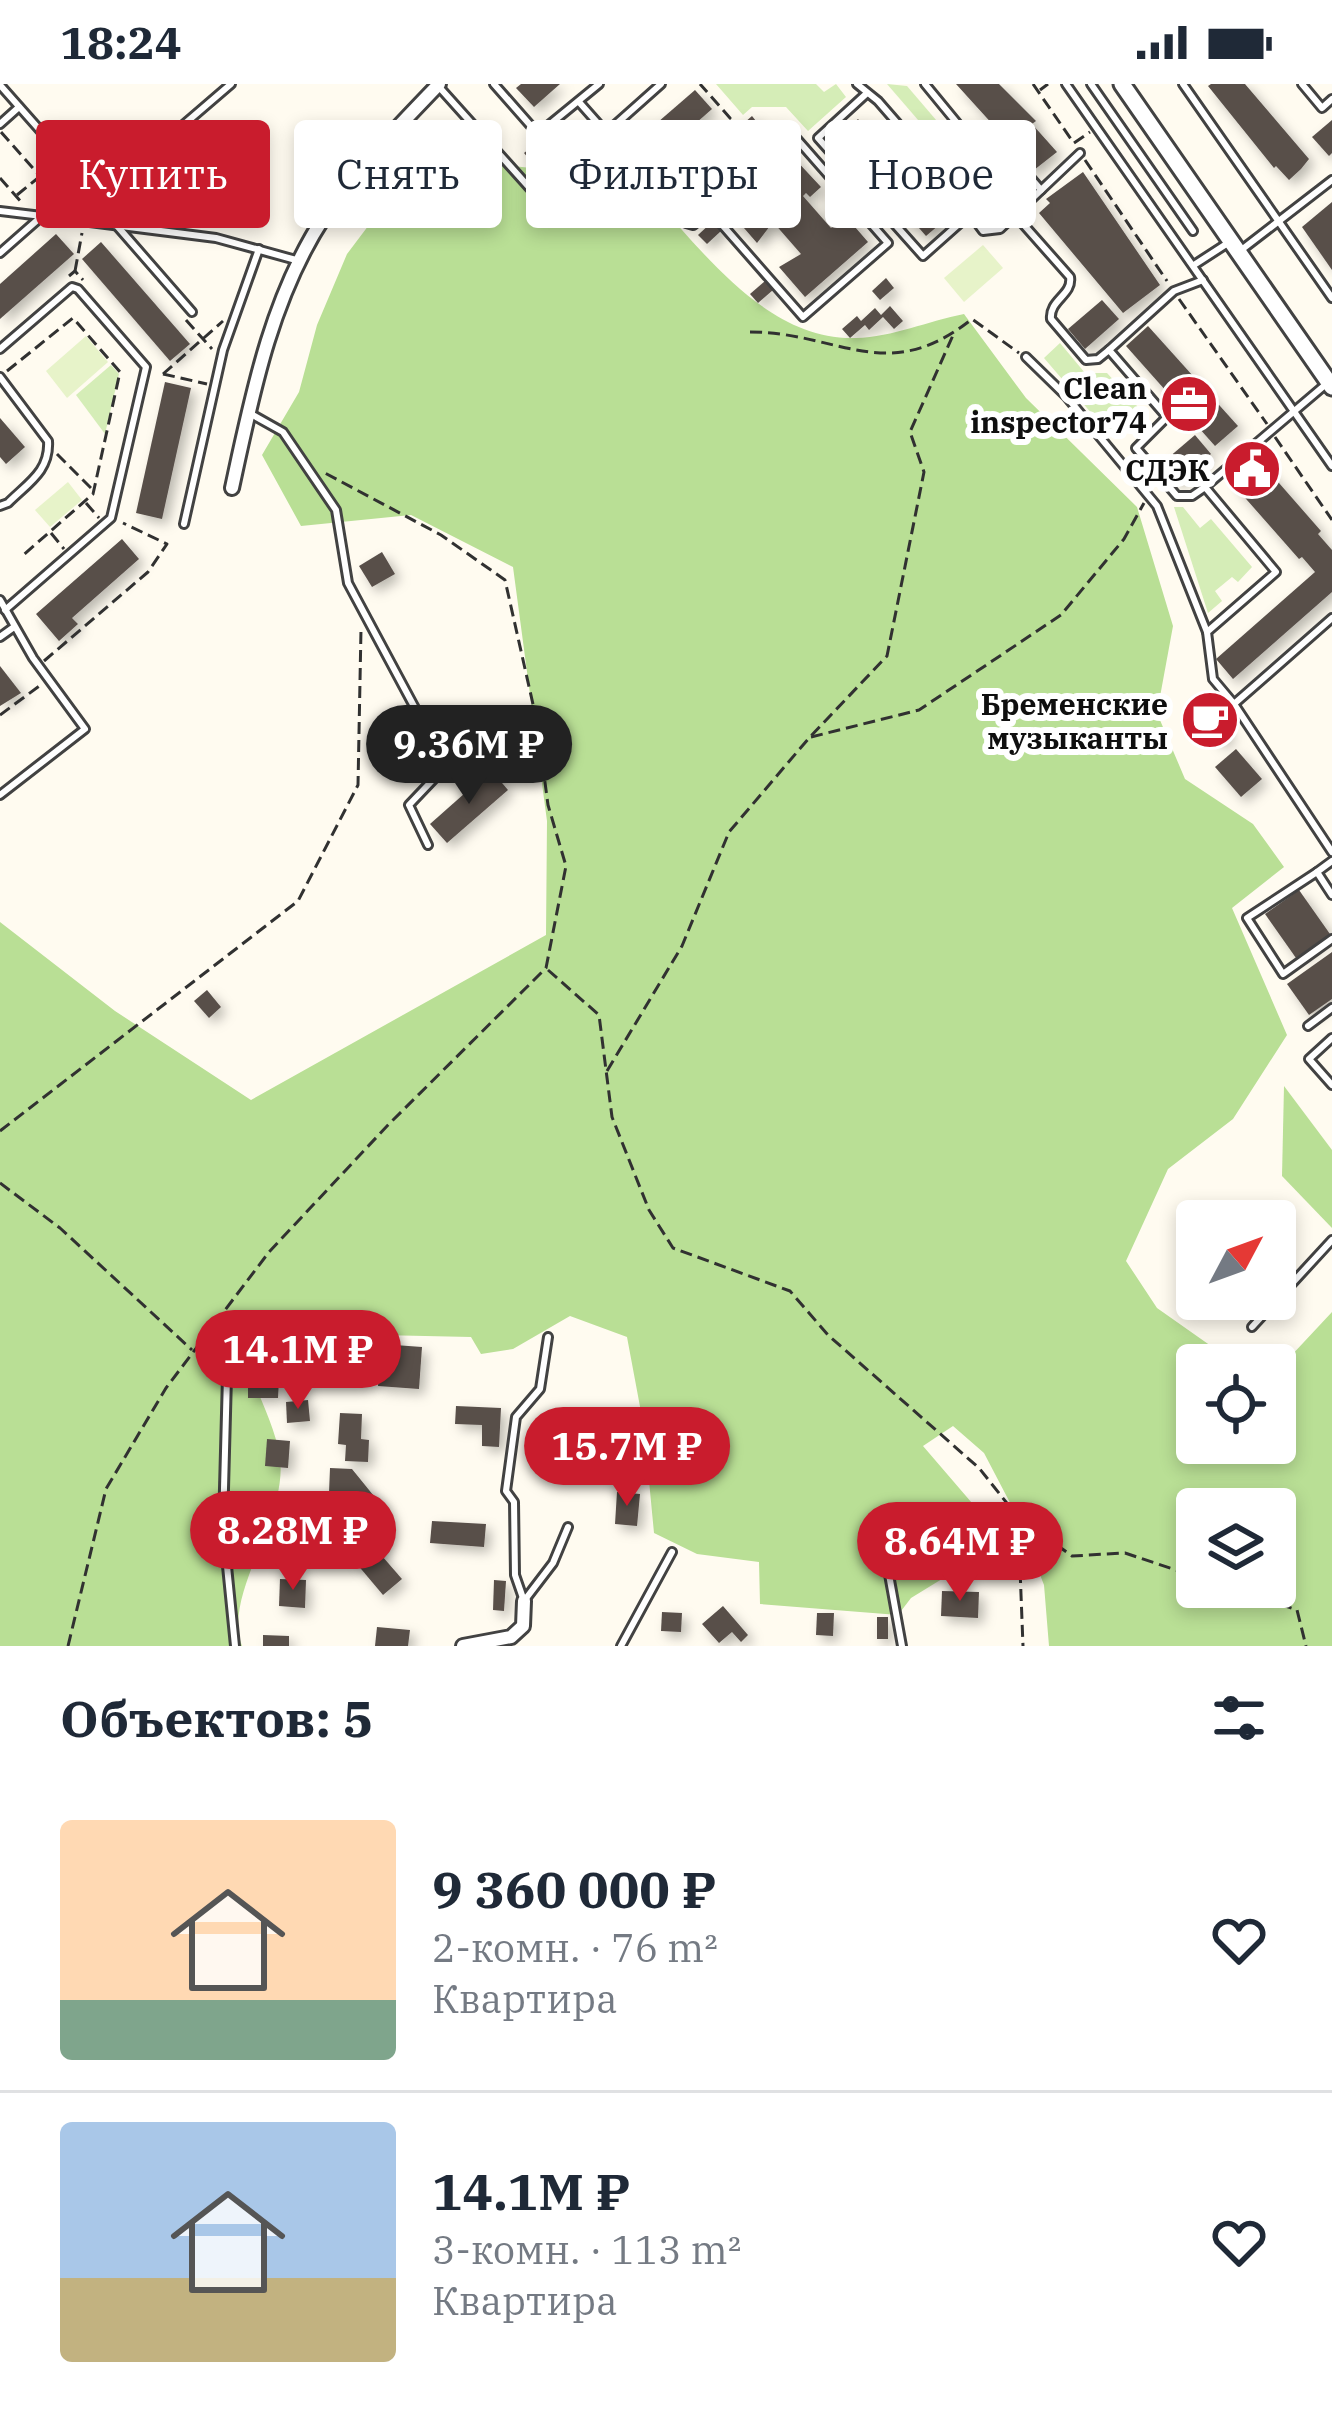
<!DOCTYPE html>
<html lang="ru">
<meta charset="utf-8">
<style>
:root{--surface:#fff;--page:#f2f2f3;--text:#1f2937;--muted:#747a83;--line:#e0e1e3;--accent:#c91c2d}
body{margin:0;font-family:"IBM Plex Serif",serif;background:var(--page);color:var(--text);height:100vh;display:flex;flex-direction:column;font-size:45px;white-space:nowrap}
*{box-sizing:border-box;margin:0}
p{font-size:39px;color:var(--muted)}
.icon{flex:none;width:66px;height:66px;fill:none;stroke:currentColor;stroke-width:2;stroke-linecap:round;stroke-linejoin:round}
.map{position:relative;height:1562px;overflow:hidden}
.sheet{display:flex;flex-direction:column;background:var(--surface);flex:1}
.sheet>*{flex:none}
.hud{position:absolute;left:36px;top:36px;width:1260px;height:108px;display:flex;gap:24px}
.needle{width:78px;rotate:49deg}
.buttons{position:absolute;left:1176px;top:1116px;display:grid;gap:24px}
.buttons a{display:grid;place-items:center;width:120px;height:120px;border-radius:12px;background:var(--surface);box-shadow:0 6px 18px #0003;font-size:60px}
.price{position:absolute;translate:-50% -102px;padding:0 27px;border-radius:42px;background:var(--accent);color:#fff;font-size:39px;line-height:78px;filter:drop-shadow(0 3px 6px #0008)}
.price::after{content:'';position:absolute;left:50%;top:72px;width:36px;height:27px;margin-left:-18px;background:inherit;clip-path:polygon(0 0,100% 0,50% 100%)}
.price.selected{background:#222;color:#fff}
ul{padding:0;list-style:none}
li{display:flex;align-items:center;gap:36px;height:300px;padding:0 60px}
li+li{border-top:3px solid var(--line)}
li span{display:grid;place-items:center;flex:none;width:336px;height:240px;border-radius:12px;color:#555}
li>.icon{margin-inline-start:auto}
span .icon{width:144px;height:144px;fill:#fffc;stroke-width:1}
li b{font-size:51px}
h2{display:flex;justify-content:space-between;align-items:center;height:144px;padding:0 60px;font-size:51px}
.tag{padding:0 42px;border-radius:12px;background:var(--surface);box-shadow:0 6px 18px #0003;font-size:42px;line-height:108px}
.tag.selected{background:var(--accent);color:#fff}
.status{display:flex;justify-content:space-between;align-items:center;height:84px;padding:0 60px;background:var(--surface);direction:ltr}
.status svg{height:33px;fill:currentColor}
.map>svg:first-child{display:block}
.green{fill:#d5edb7}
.forest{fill:#b9df95;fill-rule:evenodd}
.pitch{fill:#e7f3c9}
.building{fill:#584f4a;filter:url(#shadow)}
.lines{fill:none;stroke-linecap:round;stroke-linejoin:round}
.service-casing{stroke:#424242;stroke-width:12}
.minor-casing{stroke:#424242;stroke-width:18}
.tertiary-casing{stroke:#424242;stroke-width:21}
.path{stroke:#313131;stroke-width:3;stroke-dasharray:12 6;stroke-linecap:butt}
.service{stroke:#fff;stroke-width:6}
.minor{stroke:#fff;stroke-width:12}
.tertiary{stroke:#fff;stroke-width:15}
.labels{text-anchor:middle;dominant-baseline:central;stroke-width:12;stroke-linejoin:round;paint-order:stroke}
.poi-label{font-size:30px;font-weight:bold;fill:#0f0f0f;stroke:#fff;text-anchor:end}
</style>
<div class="status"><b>18:24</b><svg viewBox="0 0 49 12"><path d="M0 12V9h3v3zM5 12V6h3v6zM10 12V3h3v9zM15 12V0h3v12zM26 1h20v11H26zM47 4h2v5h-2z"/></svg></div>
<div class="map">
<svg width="1332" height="1562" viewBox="0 0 1332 1562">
<defs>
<filter id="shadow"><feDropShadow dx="5.5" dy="5.5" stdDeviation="6" flood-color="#0004"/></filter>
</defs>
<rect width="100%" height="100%" fill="#fffbf0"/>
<g class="green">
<polygon points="716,0 816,0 824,8 836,0 846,13 808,47 786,23 752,23 743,31"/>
<polygon points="887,0 907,2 960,64 950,73"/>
<polygon points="1060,259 1085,289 1107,289 1147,333 1134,345 1126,338 1111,352 1044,274"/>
<polygon points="111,281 119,290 105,350 76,311"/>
<polygon points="1174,423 1183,423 1200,444 1211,435 1252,483 1238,498 1232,493 1215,507 1222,517 1208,529"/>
</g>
<g class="forest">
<path d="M433,56L485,79L550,86L598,59C618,78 638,97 657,118C708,174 771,257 856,254C893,253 928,237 964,230L1026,314L1137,423L1173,542L1157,629L1185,695L1253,740L1284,783L1232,824L1287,951L1233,1035L1168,1085L1126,1177L1157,1224L1238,1281H1197V1359H1275V1289L1332,1228V1562H1049L1044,1501L1018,1434L984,1369L953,1342L923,1362L990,1440L968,1479L911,1514L898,1531L760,1520L759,1478L697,1470L654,1449L644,1344L627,1253L570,1232L513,1265L481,1270L471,1253L379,1251L307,1240L244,1269C253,1303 275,1339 280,1374C288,1436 222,1509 242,1562H0V838L115,927L251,1016L546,851L547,737L513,483L411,431L301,442L262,371L299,308L317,241L347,170ZM1197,1425H1275V1503H1197Z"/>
<polygon points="1284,1002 1332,1066 1332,1144 1282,1092"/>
</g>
<g class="pitch">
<polygon points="983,161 1003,184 964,218 944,194"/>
<polygon points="86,252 108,278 67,314 46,287"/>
<polygon points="68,398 82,416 50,443 35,426"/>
</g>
<g class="building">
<polygon points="521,0 560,0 534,23 516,4"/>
<polygon points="956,0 999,0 1036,37 1032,40 1057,68 1034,86"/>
<polygon points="1211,0 1245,0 1309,75 1301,85 1289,96 1276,82 1274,84 1208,2"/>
<polygon points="695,6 712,25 645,84 628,64"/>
<polygon points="752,32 760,42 745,54 750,59 740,67 728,53"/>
<polygon points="858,35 946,135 926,152 838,52"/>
<polygon points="1332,36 1332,69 1329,72 1312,53"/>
<polygon points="550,48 556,54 530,76 524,69"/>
<polygon points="706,73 714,82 685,107 677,98"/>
<polygon points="794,74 821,103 810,113 806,109 803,112 831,144 834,141 831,137 842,128 868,158 805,213 779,183 801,170 773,138 757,159 731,129"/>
<polygon points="1008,81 1025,101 991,130 975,111"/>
<polygon points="1083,88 1160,201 1123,229 1039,129 1050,119 1046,115"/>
<polygon points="1332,118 1332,186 1302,143"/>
<polygon points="713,137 721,147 707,160 698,151"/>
<polygon points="56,150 74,170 0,235 0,200"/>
<polygon points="101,158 190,260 170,277 82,175"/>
<polygon points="886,194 894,204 880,216 872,207"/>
<polygon points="765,197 773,206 758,219 750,210"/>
<polygon points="1102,216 1119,235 1085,265 1068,245"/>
<polygon points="890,222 903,237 894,245 883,233 869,246 865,241 850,254 842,245 857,232 861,237 875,224 881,231"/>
<polygon points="1148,242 1238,342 1215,362 1126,262"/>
<polygon points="165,298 191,304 162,435 136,429"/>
<polygon points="0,334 25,363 6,380 0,373"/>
<polygon points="1195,351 1211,370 1178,399 1161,380"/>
<polygon points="1258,375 1321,447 1318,450 1332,466 1332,508 1233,595 1216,575 1315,488 1302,473 1299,475 1232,399"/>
<polygon points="122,455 139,475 72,534 78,540 59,557 36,530"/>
<polygon points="382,468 395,490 372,503 359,482"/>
<polygon points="0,582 21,609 0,622"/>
<polygon points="1199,613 1231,651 1220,660 1188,622"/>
<polygon points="1236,665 1262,695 1241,713 1215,683"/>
<polygon points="491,686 508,706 447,759 430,740"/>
<polygon points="1299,806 1330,850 1296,874 1265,830"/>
<polygon points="1332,868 1332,915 1309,931 1287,900"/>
<polygon points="207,906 221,923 209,934 194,917"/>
<polygon points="381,1260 422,1263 419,1305 378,1302"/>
<polygon points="248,1294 279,1295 278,1314 248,1314"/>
<polygon points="308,1316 310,1337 287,1339 286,1318"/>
<polygon points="456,1322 501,1324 499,1363 482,1362 482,1341 455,1340"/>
<polygon points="340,1329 362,1330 361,1355 369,1356 368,1378 345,1377 346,1361 338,1360"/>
<polygon points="267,1355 290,1357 288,1384 265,1382"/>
<polygon points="330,1384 352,1385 382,1422 364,1437 342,1409 329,1409"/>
<polygon points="617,1408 640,1410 637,1442 615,1440"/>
<polygon points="432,1437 486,1440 484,1463 430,1459"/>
<polygon points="369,1457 402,1495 383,1511 351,1473"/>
<polygon points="280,1495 306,1496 305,1524 279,1522"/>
<polygon points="494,1496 506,1497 504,1527 493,1526"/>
<polygon points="942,1507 979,1508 978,1534 941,1532"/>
<polygon points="723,1522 748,1551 741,1558 732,1548 719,1559 702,1540"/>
<polygon points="662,1528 682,1529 681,1548 661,1547"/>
<polygon points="817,1529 834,1529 833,1552 816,1551"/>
<rect x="877" y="1533" width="11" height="22"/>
<polygon points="377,1543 410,1546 408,1562 375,1562"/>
<polygon points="263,1551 289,1552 289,1562 263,1562"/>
</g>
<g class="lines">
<defs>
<g id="service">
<polyline points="494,0 538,50 599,0"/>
<polyline points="857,0 878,17 938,86 983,147 1000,145 1080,69"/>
<polyline points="925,0 980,67 946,98"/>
<polyline points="1066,0 1332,382"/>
<polyline points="1091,0 1193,147"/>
<polyline points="1183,0 1332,214"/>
<polyline points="1302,0 1322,24 1332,15"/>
<polyline points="0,1 107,122 118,143 192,228"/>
<polyline points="440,4 544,120"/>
<polyline points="866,10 818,54 923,172 969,131"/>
<polyline points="579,18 686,139 693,141 710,127 795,53 888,159 803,233 710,127"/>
<polyline points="0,40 19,23"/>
<polyline points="606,49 661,0"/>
<polyline points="153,67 231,0"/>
<polyline points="1016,77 1041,106"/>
<polyline points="0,127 42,132"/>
<path d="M1016,132L1070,193C1073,211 1049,216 1051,235L1086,276L1098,275L1109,266L1167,333L1136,364L1177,412H1192L1205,403L1276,488L1207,548L1213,595L1234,620L1332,534"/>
<polyline points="1240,167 1332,96"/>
<polyline points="0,169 42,132 216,154 296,176"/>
<polyline points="1194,181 1231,157"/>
<polyline points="0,265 72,203 78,205 146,283 111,434 5,526"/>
<polyline points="1109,266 1174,207 1203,196"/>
<polyline points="1026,273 1066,312 1157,422 1207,548"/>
<path d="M0,293L48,357C50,387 28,399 8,419L0,422"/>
<polyline points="251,330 283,348 336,426 348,499 446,682"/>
<polyline points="1205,403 1325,301"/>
<polyline points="184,440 223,266 259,165"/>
<polyline points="0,516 33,574 85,645 0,711"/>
<polyline points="0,553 14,543"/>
<polyline points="1234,620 1332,768"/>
<polyline points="428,761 409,721 446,682 483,660"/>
<polyline points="1332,777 1317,788 1332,811"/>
<polyline points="1317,788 1247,834 1283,890 1332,855"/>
<polyline points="1308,942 1332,924"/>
<polyline points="1332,954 1309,975 1332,1001"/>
<polyline points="1252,1243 1332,1156"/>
<polyline points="223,1442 320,1454"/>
<polyline points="888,1485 902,1562"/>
<polyline points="524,1517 515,1491 514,1418 506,1407 516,1333 540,1305 548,1253"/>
<polyline points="524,1517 553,1479 568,1443"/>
<polyline points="235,1562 223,1442 227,1292 237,1286 340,1293 352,1272"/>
<polyline points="621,1562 672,1468"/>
</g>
<g id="minor">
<path d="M232,404C252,311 271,214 324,133C356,85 399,42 439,0"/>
<polyline points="463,1562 511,1553 523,1542 524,1517"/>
</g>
<polyline id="tertiary" points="1122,0 1332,303"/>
</defs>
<use href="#service" class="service-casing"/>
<use href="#minor" class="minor-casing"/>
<use href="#tertiary" class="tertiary-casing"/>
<g class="path">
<polyline points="1033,0 1073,58"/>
<polyline points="1040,6 1048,0"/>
<polyline points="1,48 70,126"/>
<polyline points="1074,59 1090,48"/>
<polyline points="1085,76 1167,197"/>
<polyline points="0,94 23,120"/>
<polyline points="661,94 730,34 700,0"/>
<polyline points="17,111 38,94"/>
<polyline points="75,187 82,149"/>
<polyline points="69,192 75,187 83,196"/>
<polyline points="1179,215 1267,340"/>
<polyline points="186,236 212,265"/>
<path d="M750,248C839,248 887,303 972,235L1019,269"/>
<polyline points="7,287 73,234 120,288 93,410 21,473"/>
<polyline points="163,290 223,237"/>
<polyline points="163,290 207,300"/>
<polyline points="1275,353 1332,436"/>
<polyline points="57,370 92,405"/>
<polyline points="86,419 99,434"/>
<polyline points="51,449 64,465"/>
<polyline points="44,577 148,488 167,460 123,439"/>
<polyline points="0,631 42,600"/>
<polyline points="811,653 919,626 1061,531 1124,455 1144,419"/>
<polyline points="548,886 599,931 612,1033 649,1126 673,1164 790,1207 828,1251 979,1384 1018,1433 1072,1472 1125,1469 1197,1493"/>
<polyline points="607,987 682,862 729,748 809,654 887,572 924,388 910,348 954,249"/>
<polyline points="0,1047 298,817 358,701 361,545"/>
<polyline points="0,1099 60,1144 192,1266"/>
<polyline points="1018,1433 1023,1562"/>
<polyline points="1229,1503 1297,1526 1306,1562"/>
<polyline points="68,1562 106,1405 166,1304 269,1168 388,1041 546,884 566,782 548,721 537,638 505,496 441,451 323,388"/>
</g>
<use href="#service" class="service"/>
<use href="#minor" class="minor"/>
<use href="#tertiary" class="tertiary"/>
</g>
<defs>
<symbol id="office-disc" viewBox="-11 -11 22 22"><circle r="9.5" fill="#c91c2d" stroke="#fff"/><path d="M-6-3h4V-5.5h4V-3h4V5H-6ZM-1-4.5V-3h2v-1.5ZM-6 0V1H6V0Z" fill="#fff"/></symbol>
<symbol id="civic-disc" viewBox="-11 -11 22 22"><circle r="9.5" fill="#c91c2d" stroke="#fff"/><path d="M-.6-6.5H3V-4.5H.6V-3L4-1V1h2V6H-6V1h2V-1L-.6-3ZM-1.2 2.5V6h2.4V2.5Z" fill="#fff"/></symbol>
<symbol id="cafe-disc" viewBox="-11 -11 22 22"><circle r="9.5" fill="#c91c2d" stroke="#fff"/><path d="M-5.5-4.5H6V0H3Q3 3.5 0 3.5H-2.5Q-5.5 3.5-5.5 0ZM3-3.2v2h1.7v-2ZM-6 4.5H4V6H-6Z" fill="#fff"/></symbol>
</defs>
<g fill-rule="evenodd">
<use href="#office-disc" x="1156" y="287" width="66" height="66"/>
<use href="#civic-disc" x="1219" y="352" width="66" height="66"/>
<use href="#cafe-disc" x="1177" y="603" width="66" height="66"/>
</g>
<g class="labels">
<g class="poi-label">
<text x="1147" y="303">Clean<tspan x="1147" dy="34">inspector74</tspan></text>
<text x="1210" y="385">СДЭК</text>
<text x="1168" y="619">Бременские<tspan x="1168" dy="34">музыканты</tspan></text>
</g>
</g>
</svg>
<div class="buttons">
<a><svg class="needle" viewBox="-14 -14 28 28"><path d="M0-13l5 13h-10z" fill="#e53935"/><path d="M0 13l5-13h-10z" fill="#747a83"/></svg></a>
<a><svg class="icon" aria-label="locate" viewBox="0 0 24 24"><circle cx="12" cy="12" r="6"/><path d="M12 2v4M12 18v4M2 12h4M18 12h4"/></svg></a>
<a><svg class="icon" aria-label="layers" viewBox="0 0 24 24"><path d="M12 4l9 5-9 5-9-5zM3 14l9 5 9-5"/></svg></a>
</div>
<b class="price selected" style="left:469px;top:723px">9.36M ₽</b>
<b class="price" style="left:298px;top:1328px">14.1M ₽</b>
<b class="price" style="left:627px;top:1425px">15.7M ₽</b>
<b class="price" style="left:293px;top:1509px">8.28M ₽</b>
<b class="price" style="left:960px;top:1520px">8.64M ₽</b>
<div class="hud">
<a class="tag selected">Купить</a>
<a class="tag">Снять</a>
<a class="tag">Фильтры</a>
<a class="tag">Новое</a>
</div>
</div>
<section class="sheet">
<h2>Объектов: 5<svg class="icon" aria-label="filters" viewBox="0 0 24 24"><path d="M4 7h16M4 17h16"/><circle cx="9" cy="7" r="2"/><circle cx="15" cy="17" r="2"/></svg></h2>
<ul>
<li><span style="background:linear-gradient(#ffd9b3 75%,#7fa58c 0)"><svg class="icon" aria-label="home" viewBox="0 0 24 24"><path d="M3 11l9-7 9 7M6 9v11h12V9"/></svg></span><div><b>9 360 000 ₽</b><p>2-комн. · 76 m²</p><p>Квартира</p></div><svg class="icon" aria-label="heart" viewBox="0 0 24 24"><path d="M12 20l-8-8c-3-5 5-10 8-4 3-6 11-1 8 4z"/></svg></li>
<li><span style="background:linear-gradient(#a9c7e8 65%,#c2b280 0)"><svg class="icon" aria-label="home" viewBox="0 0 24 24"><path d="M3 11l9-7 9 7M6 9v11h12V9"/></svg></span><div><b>14.1M ₽</b><p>3-комн. · 113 m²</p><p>Квартира</p></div><svg class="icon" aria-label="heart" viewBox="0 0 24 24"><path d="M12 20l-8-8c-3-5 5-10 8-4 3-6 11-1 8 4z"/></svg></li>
</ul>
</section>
